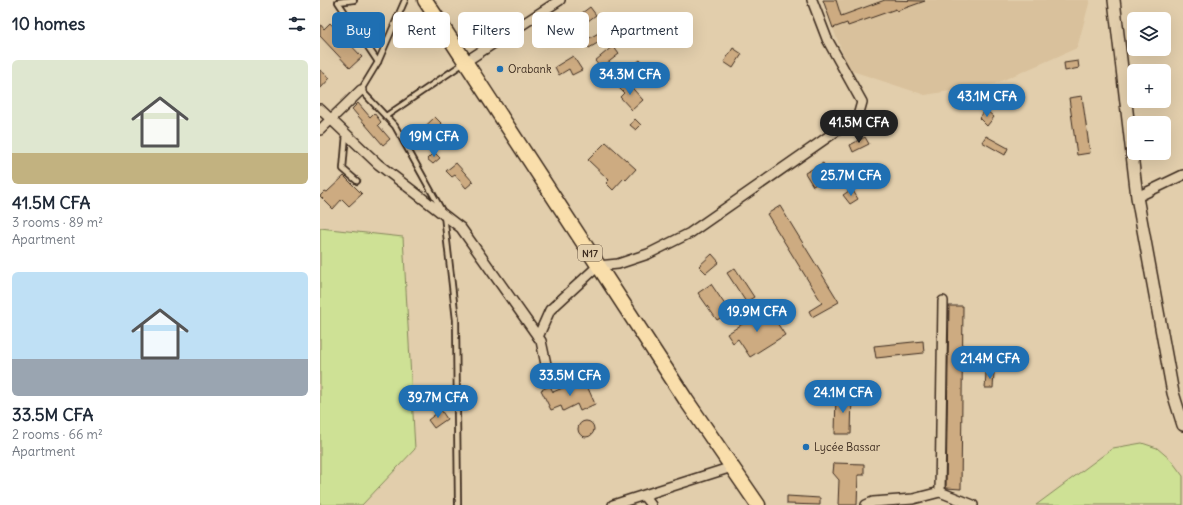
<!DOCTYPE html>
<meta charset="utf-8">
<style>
:root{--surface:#fff;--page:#f2f2f3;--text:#1f2937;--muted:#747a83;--accent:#1f6fb2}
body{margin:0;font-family:Delius,sans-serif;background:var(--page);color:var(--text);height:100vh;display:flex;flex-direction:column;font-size:15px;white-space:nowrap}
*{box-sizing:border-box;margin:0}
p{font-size:13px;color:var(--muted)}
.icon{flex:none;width:22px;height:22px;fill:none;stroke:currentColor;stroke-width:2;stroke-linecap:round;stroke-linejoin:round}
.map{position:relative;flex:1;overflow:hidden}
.details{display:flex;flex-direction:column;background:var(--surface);width:320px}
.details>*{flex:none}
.top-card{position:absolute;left:12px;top:12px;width:380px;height:36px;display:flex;gap:8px}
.buttons{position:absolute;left:807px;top:12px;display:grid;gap:8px}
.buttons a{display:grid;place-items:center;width:44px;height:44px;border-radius:6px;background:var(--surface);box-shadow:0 4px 16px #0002;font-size:20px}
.price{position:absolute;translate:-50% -34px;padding:0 9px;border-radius:14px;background:var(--accent);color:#fff;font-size:13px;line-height:26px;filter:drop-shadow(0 1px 2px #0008)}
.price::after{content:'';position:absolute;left:50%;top:24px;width:12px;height:9px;margin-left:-6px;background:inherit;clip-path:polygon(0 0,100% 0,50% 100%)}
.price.active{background:#222;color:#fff}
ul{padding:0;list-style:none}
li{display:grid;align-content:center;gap:8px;height:212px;padding:0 12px}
li span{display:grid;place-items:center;height:124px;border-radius:6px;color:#555}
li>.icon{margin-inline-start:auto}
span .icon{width:72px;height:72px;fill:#fffc;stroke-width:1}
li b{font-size:17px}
h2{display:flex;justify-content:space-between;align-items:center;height:48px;padding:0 12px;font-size:17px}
.tag{padding:0 14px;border-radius:6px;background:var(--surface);box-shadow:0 4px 16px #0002;font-size:14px;line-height:36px}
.tag.active{background:var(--accent);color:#fff}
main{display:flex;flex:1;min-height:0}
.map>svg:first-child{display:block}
.built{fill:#d9c19c}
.green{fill:#cee195;stroke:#84865a}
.building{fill:#cdab81;stroke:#3b2a1e}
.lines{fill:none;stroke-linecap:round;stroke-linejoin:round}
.service-casing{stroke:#3b2a1e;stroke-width:8}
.minor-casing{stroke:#3b2a1e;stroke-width:12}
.tertiary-casing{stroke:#3b2a1e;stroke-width:14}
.primary-casing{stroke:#3b2a1e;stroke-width:17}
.service{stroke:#e2ceac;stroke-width:4.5}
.minor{stroke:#e2ceac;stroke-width:9}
.tertiary{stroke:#e2ceac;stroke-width:11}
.primary{stroke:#f9deab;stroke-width:14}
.poi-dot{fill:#1f6fb2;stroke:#e2ceac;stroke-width:1.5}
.labels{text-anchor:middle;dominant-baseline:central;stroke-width:3.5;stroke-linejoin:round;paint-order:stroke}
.shield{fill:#e2ceac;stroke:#6d5b49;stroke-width:1}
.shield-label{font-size:10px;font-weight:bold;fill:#3b2a1e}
.poi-label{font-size:11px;fill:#3b2a1e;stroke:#e2ceac;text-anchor:start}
</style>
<main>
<section class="details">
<h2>10 homes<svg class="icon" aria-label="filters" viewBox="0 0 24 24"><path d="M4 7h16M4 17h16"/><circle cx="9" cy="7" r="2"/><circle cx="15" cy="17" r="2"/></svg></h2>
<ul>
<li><span style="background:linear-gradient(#dfe7d0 75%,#c2b280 0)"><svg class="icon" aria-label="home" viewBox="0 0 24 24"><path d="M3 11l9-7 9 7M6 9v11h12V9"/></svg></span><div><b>41.5M CFA</b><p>3 rooms · 89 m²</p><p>Apartment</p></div></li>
<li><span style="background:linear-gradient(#bfe0f5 70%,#9aa5b1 0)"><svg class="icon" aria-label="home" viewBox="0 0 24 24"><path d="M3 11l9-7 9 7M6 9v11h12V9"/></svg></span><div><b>33.5M CFA</b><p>2 rooms · 66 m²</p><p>Apartment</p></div></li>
</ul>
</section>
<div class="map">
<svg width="863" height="505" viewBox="0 0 863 505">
<rect width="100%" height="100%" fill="#e2ceac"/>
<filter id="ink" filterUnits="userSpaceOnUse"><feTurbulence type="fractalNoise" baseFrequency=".025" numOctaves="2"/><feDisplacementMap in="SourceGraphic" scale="8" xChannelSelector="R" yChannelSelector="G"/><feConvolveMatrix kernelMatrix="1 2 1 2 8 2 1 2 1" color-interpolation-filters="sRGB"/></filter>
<g filter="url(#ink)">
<polygon class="built" points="502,0 770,0 757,48 674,84 605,95 529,70"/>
<g class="green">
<polygon points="0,228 83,237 95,449 42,505 0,505"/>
<polygon points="822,443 837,448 851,460 863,476 863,505 716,505 793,448"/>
</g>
<g class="building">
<polygon points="503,0 516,0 521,16 565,0 605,1 577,11 576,9 528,26 527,23 513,28"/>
<polygon points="270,7 276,15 268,21 262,13"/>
<polygon points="10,23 42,57 30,68 0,36 0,24 4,29"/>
<polygon points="284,30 288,37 269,48 264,41"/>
<polygon points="293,46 299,54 281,68 275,61"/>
<polygon points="413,48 422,54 413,68 404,62"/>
<polygon points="253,56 262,70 252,75 249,69 239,75 235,67"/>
<polygon points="320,60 325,66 314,76 308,69"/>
<polygon points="758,61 759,68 745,71 744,63"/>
<polygon points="341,69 350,77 345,83 336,75"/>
<polygon points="0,70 10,78 0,89"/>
<polygon points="305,80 323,100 312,110 300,97 304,93 298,87"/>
<polygon points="762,96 770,153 757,155 749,98"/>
<polygon points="38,103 50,117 54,113 61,122 58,125 70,139 63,145 32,109"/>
<polygon points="666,110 674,117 667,126 659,118"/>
<polygon points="115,117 128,130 112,147 98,133"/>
<polygon points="315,119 321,125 316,130 310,125"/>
<polygon points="666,136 688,148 685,155 662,142"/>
<polygon points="545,137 549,144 533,152 530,145"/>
<polygon points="286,142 316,169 306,180 304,178 293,190 286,183 289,180 268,160"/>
<polygon points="114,152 120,158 113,164 107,159"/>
<polygon points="136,163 153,182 146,188 135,175 132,177 126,171"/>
<polygon points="503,163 510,176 493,186 485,173"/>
<polygon points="24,176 42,194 29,206 22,199 13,209 0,196 5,191 7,192"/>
<polygon points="532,189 538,199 530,204 523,195"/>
<polygon points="460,206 519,302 492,317 489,311 502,303 447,214"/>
<polygon points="392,254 399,262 386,273 379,266"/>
<polygon points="415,268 434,297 426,302 407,273"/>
<polygon points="391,284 410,312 397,320 378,293"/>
<polygon points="629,306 643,306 641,489 626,488"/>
<polygon points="447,308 465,335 430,357 418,339 413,343 407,334"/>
<polygon points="603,341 604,353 556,358 554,346"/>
<polygon points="666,373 674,373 673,388 665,388"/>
<polygon points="264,379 275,404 260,411 257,404 243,411 241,406 231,410 221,390 230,386 233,392"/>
<polygon points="516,394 532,395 531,434 515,434"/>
<polygon points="121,410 127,419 114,428 108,420"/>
<circle cx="266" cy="429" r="8"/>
<polygon points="514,463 544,464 544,475 538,475 537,505 518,505 519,480 513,473"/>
<polygon points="467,496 500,498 500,505 467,504"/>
</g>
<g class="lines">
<defs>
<g id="service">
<polyline points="34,0 18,2 58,62"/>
<polyline points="85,0 58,62 41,90 75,126 121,209"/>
<polyline points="66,116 144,63"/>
<polyline points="26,134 23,169 37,181"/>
<polyline points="124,215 136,320 138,505"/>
</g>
<g id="minor">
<polyline points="145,62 240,0"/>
<polyline points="0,109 58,164 141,228 221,341 227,369"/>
<polyline points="0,130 41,90"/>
<polyline points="817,197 863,175"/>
<polyline points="218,337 230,310 278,266 298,264 328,254 370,233 538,116 542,102 507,39 492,0"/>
<polyline points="620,492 623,301"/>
<polyline points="324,496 331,505"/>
<polyline points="293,505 412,467"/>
<polyline points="546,505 553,502 593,499 620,492 653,505"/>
</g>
<polyline id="tertiary" points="794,0 817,197 853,393 863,425"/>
<polyline id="primary" points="105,0 366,400 438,505"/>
</defs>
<use href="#service" class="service-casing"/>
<use href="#minor" class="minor-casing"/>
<use href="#tertiary" class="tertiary-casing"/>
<use href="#primary" class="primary-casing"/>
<use href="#service" class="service"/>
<use href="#minor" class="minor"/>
<use href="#tertiary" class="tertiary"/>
<use href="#primary" class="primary"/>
</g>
</g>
<g class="poi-dot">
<circle cx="180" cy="69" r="4"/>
<circle cx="486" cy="447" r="4"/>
</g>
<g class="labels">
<rect class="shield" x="258" y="245" width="24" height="16" rx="3"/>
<g class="shield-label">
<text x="270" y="253">N17</text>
</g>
<g class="poi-label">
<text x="188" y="69">Orabank</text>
<text x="494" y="447">Lycée Bassar</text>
</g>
</g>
</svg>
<div class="buttons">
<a><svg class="icon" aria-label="layers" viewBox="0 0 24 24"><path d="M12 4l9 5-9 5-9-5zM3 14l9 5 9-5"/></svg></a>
<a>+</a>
<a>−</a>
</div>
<b class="price" style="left:310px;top:96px">34.3M CFA</b>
<b class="price" style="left:667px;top:118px">43.1M CFA</b>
<b class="price active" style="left:539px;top:144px">41.5M CFA</b>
<b class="price" style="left:114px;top:158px">19M CFA</b>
<b class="price" style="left:531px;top:197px">25.7M CFA</b>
<b class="price" style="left:437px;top:333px">19.9M CFA</b>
<b class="price" style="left:670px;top:380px">21.4M CFA</b>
<b class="price" style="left:250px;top:397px">33.5M CFA</b>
<b class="price" style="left:523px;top:414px">24.1M CFA</b>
<b class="price" style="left:118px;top:419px">39.7M CFA</b>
<div class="top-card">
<a class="tag active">Buy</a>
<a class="tag">Rent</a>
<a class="tag">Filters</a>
<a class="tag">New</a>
<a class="tag">Apartment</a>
</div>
</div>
</main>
